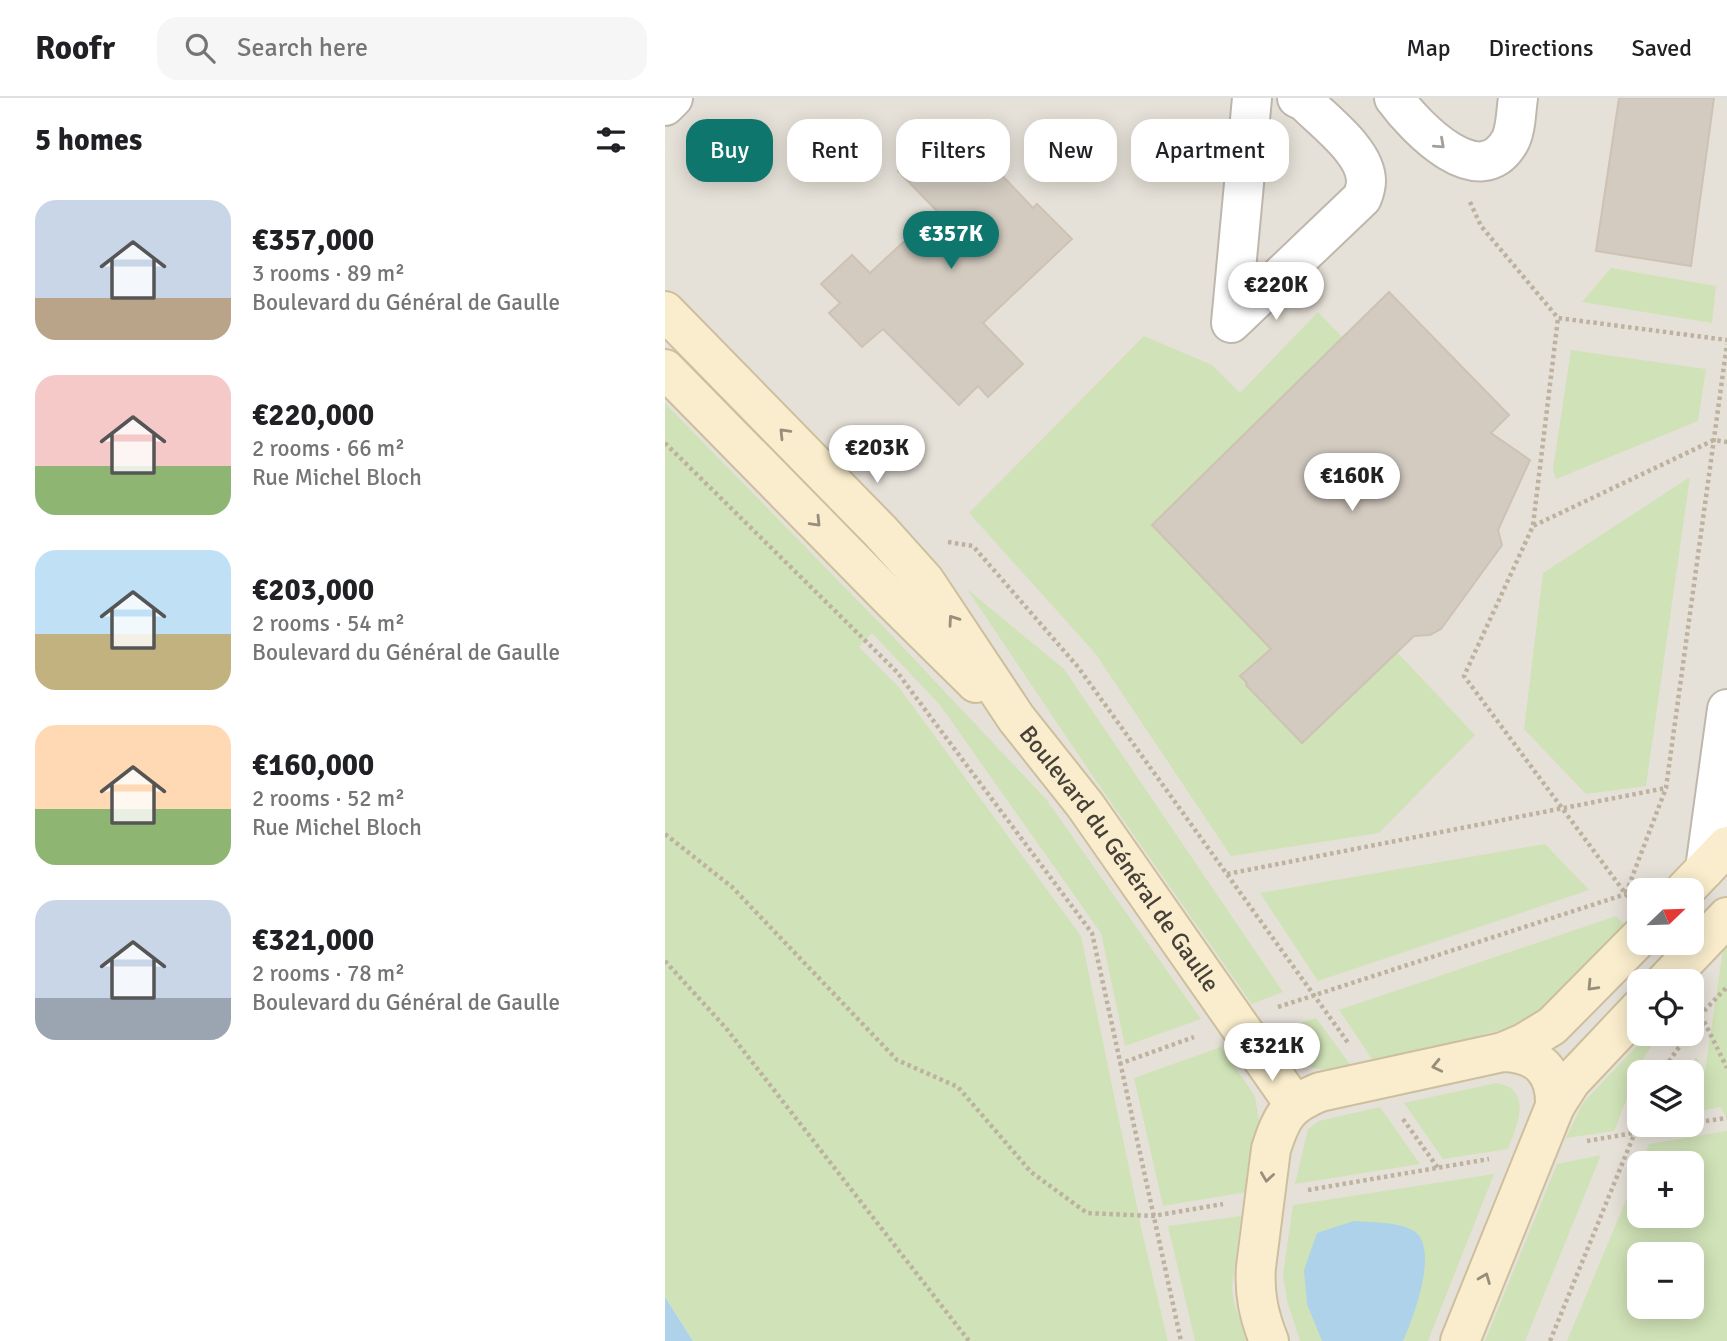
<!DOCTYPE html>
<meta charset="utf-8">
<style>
:root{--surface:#fff;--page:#f6f6f6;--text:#202124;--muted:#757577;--line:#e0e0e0;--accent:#0f766e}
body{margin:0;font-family:Signika,sans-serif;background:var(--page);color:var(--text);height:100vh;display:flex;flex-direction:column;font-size:26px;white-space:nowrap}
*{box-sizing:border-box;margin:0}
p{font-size:23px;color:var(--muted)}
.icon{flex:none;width:38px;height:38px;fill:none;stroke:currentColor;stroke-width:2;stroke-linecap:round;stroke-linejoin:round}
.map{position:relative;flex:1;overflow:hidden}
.sheet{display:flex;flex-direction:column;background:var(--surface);width:665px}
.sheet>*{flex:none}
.top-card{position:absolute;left:21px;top:21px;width:665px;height:63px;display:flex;gap:14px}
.needle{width:46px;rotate:67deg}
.controls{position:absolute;left:962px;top:780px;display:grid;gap:14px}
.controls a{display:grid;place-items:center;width:77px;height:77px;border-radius:14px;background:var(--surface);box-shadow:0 4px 18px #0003;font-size:35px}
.price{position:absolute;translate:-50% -60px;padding:0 16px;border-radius:24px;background:#fff;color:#222;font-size:23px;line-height:46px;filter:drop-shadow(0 2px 4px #0008)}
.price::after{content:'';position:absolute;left:50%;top:42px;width:21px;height:16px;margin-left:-10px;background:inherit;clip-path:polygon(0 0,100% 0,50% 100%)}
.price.on{background:var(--accent);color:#fff}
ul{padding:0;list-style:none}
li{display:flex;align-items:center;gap:21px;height:175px;padding:0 35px}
li span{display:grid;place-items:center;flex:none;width:196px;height:140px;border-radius:21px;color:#555}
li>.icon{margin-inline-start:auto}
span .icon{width:84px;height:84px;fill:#fffc;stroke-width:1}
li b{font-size:30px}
h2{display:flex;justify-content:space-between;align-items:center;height:84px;padding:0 35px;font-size:30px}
.chip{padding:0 24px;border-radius:21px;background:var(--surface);box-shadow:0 4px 18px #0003;font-size:24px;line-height:63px}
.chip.on{background:var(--accent);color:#fff}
header{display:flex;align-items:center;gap:42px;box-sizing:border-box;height:98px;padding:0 35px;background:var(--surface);border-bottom:2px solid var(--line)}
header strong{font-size:33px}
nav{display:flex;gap:38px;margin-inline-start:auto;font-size:24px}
.search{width:490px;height:63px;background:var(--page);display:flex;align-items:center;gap:18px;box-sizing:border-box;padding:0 24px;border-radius:21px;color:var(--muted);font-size:26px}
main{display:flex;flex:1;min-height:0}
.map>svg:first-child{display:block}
.residential{fill:#e6e1d8;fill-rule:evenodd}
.green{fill:#d0e2b7;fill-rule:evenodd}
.water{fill:#add2e9}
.building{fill:#d3cbc0;stroke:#cdc2b4;stroke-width:2}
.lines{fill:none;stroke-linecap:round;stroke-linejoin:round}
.street-casing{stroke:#bdb7ad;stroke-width:42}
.secondary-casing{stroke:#cdbf9e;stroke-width:42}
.path{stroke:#bdb2a0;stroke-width:4.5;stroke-dasharray:3.5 3.5;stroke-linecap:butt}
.street{stroke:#fff;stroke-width:38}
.secondary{stroke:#f9edcd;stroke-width:38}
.oneway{stroke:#a2a09c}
.oneway2{stroke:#978e7b}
.labels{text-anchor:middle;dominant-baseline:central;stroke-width:6;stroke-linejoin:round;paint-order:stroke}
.street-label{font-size:24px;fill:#464038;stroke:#fff}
</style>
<header>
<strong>Roofr</strong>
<div class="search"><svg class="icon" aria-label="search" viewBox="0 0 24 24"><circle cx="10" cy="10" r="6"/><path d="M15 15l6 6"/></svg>Search here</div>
<nav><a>Map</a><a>Directions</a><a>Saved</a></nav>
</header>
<main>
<section class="sheet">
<h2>5 homes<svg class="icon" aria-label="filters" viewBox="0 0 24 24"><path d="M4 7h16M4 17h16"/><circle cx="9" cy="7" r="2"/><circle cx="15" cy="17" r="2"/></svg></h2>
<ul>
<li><span style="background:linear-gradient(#c9d6e8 70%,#b9a48a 0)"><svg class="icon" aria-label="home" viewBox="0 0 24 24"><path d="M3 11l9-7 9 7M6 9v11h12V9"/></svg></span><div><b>€357,000</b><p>3 rooms · 89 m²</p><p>Boulevard du Général de Gaulle</p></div></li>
<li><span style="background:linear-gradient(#f6c9c9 65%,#8fb573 0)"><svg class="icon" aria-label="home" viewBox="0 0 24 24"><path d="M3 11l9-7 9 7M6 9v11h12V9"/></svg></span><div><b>€220,000</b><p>2 rooms · 66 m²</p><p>Rue Michel Bloch</p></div></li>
<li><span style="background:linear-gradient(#bfe0f5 60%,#c2b280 0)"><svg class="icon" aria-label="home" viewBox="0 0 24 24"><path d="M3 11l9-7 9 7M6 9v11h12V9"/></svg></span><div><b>€203,000</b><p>2 rooms · 54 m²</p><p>Boulevard du Général de Gaulle</p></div></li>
<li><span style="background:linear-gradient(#ffd9b3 60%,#8fb573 0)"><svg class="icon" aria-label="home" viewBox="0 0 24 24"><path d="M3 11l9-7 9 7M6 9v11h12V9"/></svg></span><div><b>€160,000</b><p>2 rooms · 52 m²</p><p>Rue Michel Bloch</p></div></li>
<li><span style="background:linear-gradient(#c9d6e8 70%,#9aa5b1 0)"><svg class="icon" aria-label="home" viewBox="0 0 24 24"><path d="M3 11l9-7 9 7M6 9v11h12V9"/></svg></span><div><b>€321,000</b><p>2 rooms · 78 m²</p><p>Boulevard du Général de Gaulle</p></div></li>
</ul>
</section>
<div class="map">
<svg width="1062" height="1243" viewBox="0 0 1062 1243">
<rect width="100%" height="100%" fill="#f3f0e9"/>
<path class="residential" d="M0,0H1062V1243H503L476,1128L233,588L193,549L215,525L0,305ZM975,793H1027V845H975ZM975,884H1027V936H975ZM975,975H1027V1027H975ZM975,1066H1027V1118H975ZM975,1157H1027V1209H975Z"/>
<g class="green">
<polygon points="946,170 1051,188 1047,225 917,204"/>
<polygon points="653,214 678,240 488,427 606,551 581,587 637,645 732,554 810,637 714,735 566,758 430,555 304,415 479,238 547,267 575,295"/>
<polygon points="906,252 1041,271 1033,323 891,381 888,371"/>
<polygon points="0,305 216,526 381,701 536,921 460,948 436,835 275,607 207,535 194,549 233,588 416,838 476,1128 503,1243 28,1243 0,1199"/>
<polygon points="1025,379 981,688 921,696 859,631 878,475"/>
<polygon points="302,491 399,571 618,894 587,906 429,680"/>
<polygon points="880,746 924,792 653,883 595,795"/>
<polygon points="951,818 963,831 892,908 860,926 709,964 674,912"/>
<polygon points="1062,825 1062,1020 1055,1009 1027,1015 1027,975 1022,975 1031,959 1040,973"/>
<path d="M651,920L687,969C641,977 636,967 608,933Z"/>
<polygon points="983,936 993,936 975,967 949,1033 901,1040 918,1005"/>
<polygon points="556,949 590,998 594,1023 581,1094 498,1108 469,980"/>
<path d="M831,985C869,991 852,1027 843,1051L778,1061L739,1005Z"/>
<polygon points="715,1009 755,1066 630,1086 643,1031 654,1023"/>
<path d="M1062,1033V1243H902L975,1069V1118H1027V1066H976L984,1046ZM975,1157H1027V1209H975Z"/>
<polygon points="936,1057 860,1243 820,1243 892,1066"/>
<polygon points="829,1076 763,1243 635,1243 622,1203 618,1176 628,1107"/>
<polygon points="576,1118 567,1190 569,1205 582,1243 530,1243 503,1128"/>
</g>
<g class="water">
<path d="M689,1123C708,1125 732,1123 749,1133C775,1150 748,1221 738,1243H657L642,1206L639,1172L652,1135Z"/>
<polygon points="0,1199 28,1243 0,1243"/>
</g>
<g class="building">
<polygon points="954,0 1049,0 1026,168 931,153"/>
<polygon points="296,34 368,110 372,106 407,141 318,225 358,266 323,299 313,288 294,307 218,231 197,249 164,215 175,205 156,186 187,157 205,175 272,113 233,73 266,41 276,51"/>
<polygon points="724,194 844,317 826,335 865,362 833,432 837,447 776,531 765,537 749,538 637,645 581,587 582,585 575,578 606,551 487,427"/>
</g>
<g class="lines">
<defs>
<g id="street">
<path d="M587,0L566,225L697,100C699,95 701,89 701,83C701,54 660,24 640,4L632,0"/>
<path d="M729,0C751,30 815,97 845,43C851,32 851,13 853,0"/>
<polyline points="0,8 8,0"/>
<polyline points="1040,771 1062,611"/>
</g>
<g id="secondary">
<path id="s1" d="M0,213L216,434L260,483L351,620L420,707L629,1006"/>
<polyline points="0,271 226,501 311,585"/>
<polyline points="1019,793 1062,748"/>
<polyline points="1000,884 1062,819"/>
<polyline points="838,954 859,945 887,928 975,839"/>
<polyline points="890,1008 906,983 975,910"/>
<path d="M604,1243C594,1218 589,1196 591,1169L606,1051C617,1017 623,1007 655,994L838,954C873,955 891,973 890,1008L795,1243"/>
</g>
</defs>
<use href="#street" class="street-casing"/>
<use href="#secondary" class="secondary-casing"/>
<g class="path">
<polyline points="805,104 816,128 893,220 1062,242"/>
<polyline points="0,345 232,574 427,835 516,1243"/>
<polyline points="868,427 893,220"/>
<polyline points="283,444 308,448 413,569 684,946"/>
<polyline points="0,736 67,789 232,962 293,989 366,1074 422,1115 488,1118 558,1106"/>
<polyline points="562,776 1001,690"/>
<polyline points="961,795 1001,690 1062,246"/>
<polyline points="963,799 799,578 868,428 1049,342 1062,344"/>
<polyline points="0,863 60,929 304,1243"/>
<polyline points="613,909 961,796"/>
<polyline points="1033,911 1062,970"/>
<polyline points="1027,930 1036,916 1062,889"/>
<polyline points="454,966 529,939"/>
<polyline points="996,975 1023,936"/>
<polyline points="738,1021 773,1070"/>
<polyline points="1027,1025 1062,1020"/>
<polyline points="922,1043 1015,1027"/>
<polyline points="643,1092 824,1061"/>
<polyline points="885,1243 975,1022"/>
</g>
<use href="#street" class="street"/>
<use href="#secondary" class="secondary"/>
</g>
<defs><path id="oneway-chevron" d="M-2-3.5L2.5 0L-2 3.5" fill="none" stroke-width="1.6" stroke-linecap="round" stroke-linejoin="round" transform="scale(1.75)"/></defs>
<use class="oneway" href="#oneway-chevron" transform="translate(775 46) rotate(42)"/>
<g class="oneway2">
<use href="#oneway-chevron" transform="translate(119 335) rotate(-134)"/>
<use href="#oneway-chevron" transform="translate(151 424) rotate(46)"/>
<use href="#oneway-chevron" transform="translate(288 522) rotate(-125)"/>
<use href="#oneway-chevron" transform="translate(927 888) rotate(134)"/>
<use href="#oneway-chevron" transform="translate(772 968) rotate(167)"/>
<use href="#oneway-chevron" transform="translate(602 1079) rotate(98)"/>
<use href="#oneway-chevron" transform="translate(820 1180) rotate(-68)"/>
</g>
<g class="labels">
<g class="street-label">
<text stroke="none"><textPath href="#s1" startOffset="714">Boulevard du Général de Gaulle</textPath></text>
</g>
</g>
</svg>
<div class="controls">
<a><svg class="needle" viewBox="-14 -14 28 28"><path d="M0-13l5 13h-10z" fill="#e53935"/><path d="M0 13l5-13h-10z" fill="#757577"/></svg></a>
<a><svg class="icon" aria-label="locate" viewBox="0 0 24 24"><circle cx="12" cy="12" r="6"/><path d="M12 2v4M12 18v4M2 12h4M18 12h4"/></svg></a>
<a><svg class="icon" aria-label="layers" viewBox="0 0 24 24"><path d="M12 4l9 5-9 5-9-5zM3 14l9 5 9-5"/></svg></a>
<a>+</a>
<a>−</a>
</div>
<b class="price on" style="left:286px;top:173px">€357K</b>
<b class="price" style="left:611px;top:224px">€220K</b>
<b class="price" style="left:212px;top:387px">€203K</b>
<b class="price" style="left:687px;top:415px">€160K</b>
<b class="price" style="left:607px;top:985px">€321K</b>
<div class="top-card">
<a class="chip on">Buy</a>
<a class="chip">Rent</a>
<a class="chip">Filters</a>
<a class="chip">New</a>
<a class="chip">Apartment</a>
</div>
</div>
</main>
